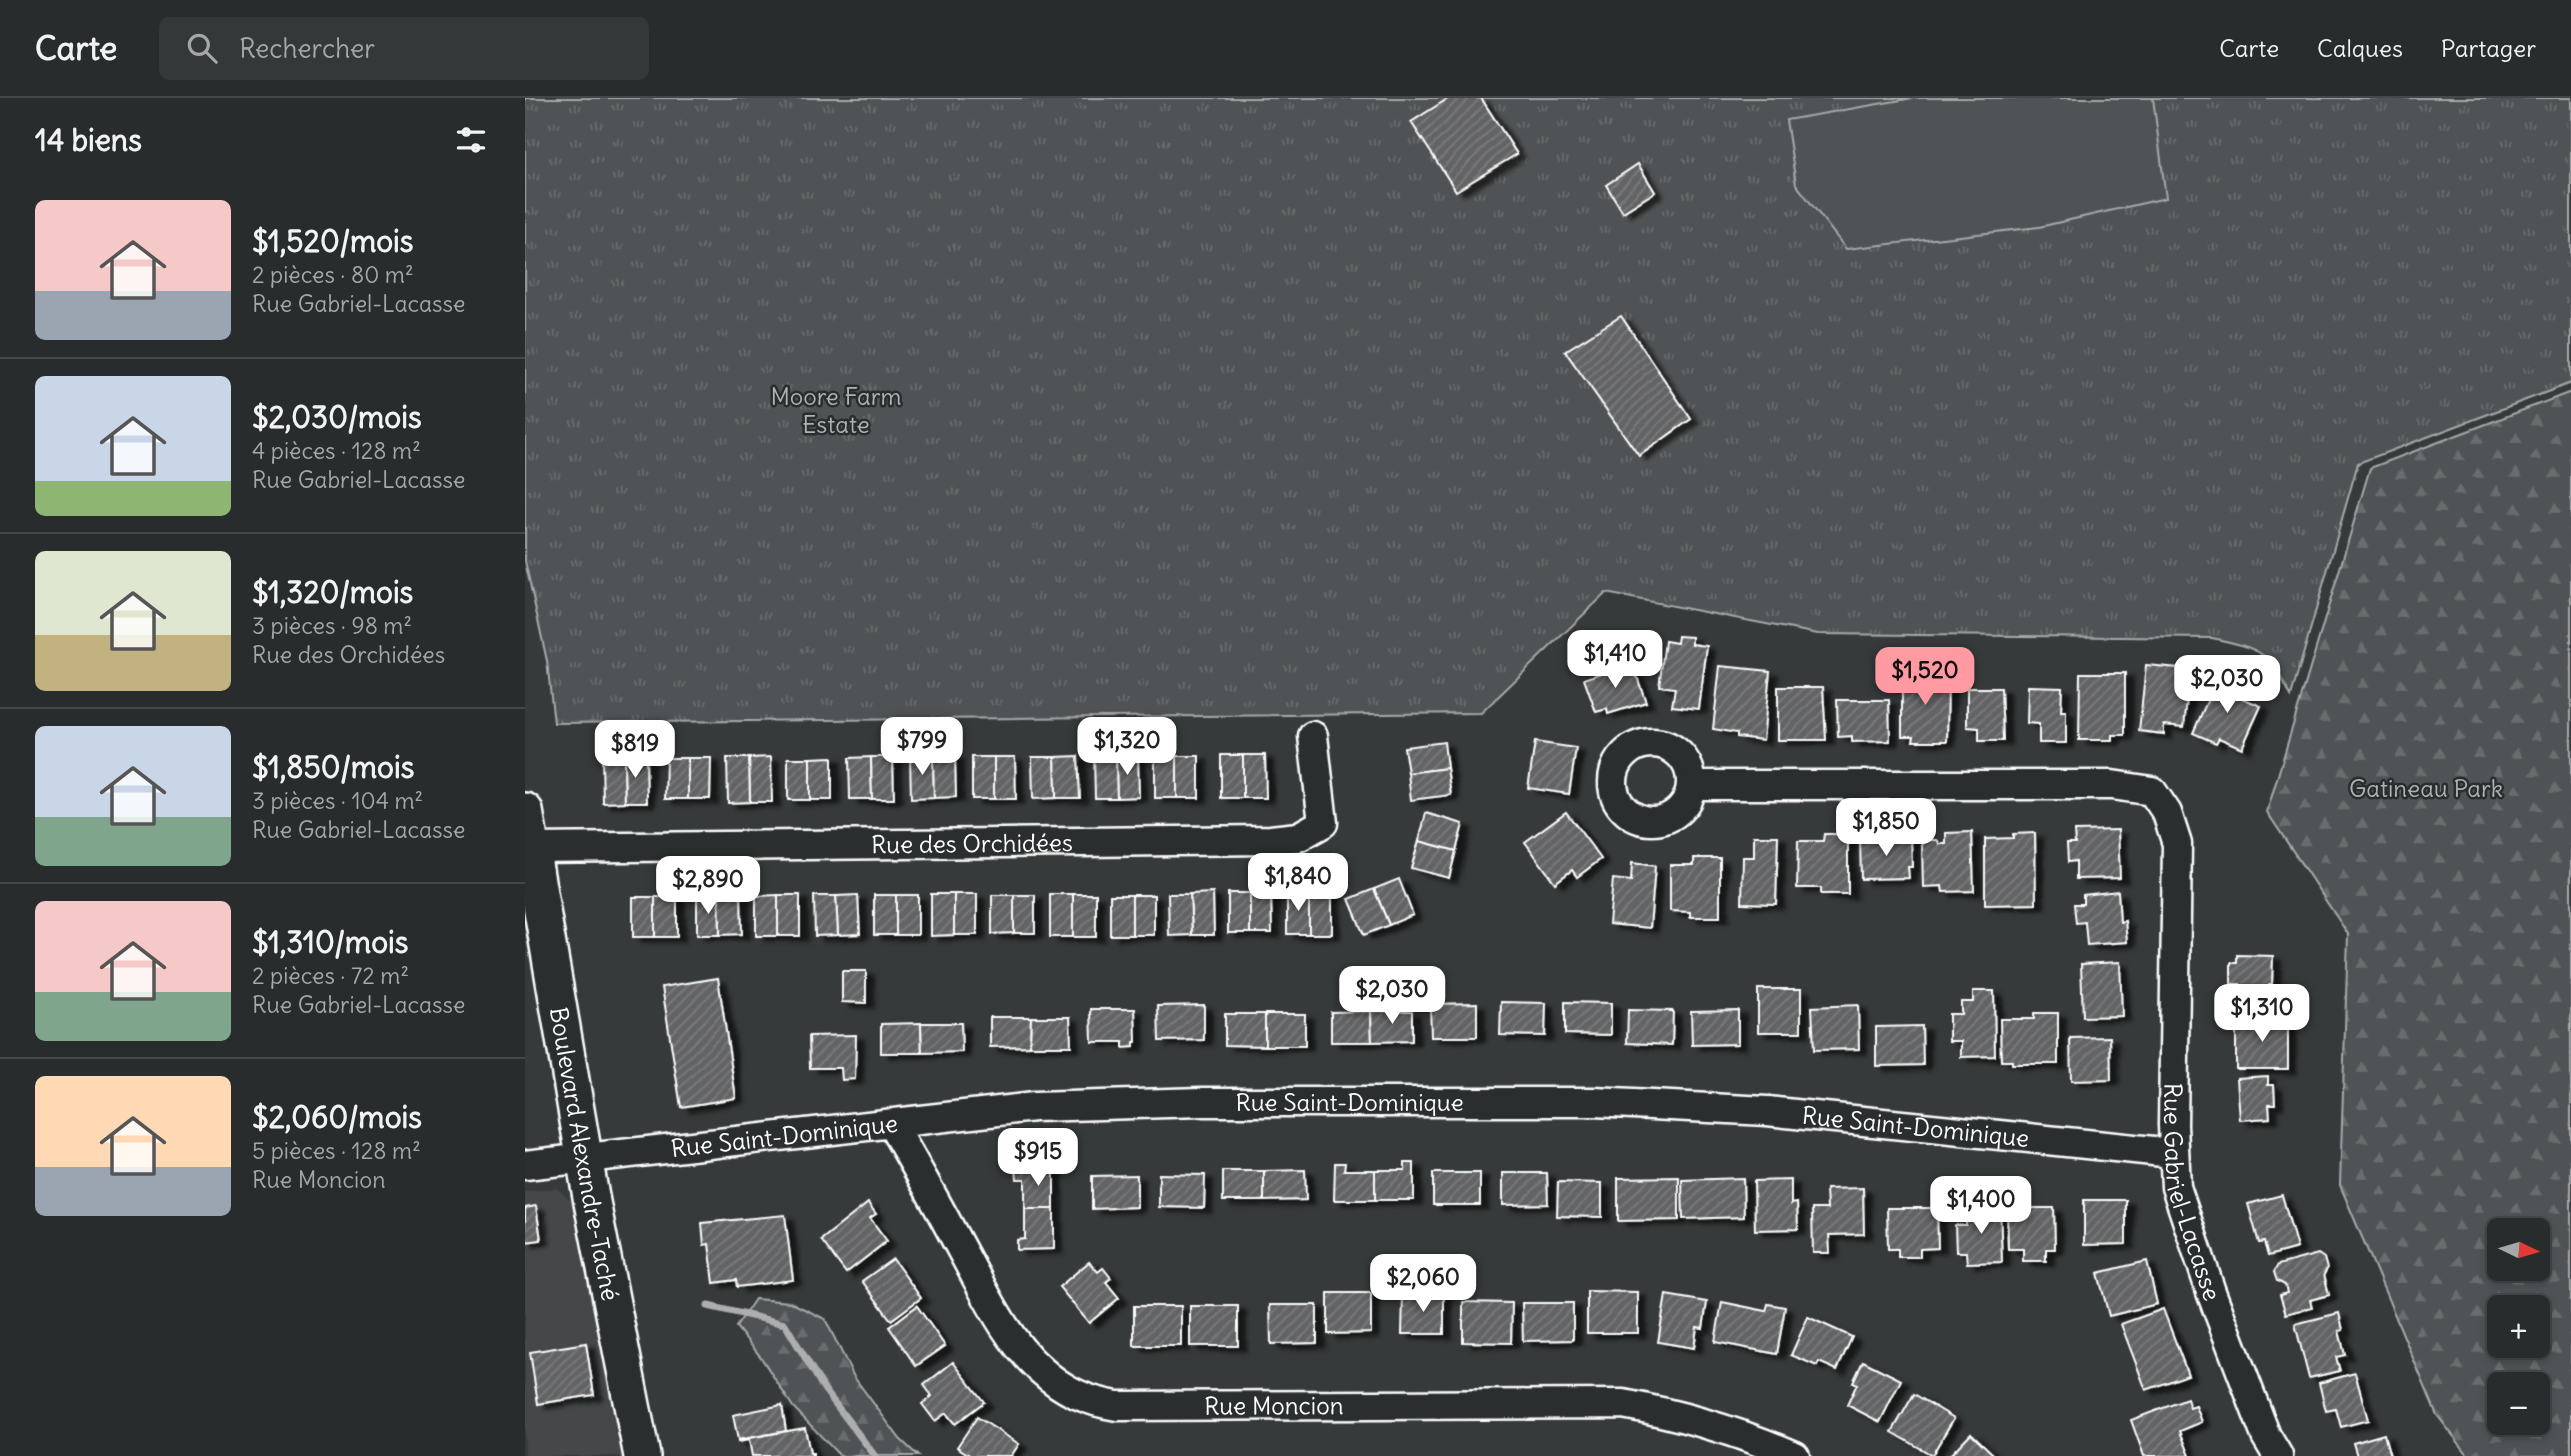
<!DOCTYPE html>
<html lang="fr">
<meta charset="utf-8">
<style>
:root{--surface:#292c2c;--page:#353838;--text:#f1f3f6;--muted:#a5a7a9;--line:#454848;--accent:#ff9aa2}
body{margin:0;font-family:Delius,sans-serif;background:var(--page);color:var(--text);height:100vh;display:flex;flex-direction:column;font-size:26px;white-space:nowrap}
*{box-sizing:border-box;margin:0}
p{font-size:23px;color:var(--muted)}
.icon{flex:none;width:38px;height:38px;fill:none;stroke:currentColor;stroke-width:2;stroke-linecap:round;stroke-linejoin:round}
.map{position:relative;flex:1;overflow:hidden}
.details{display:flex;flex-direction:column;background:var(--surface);width:525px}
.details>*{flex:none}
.needle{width:46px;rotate:95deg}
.tools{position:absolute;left:1962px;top:1120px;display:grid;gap:14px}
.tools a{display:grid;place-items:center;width:63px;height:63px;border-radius:10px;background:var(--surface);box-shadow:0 4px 10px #0003,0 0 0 2px var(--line);font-size:35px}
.price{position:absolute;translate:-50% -60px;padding:0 16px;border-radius:14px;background:#fff;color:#222;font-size:23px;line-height:46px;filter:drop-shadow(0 2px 4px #0008)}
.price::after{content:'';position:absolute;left:50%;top:42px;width:21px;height:16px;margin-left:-10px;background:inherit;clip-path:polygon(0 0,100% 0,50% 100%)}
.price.selected{background:var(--accent);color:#111}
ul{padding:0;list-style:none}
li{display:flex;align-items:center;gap:21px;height:175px;padding:0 35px}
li+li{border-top:2px solid var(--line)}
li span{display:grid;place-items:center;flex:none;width:196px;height:140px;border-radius:10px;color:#555}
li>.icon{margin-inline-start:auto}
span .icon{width:84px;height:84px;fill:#fffc;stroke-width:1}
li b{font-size:30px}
h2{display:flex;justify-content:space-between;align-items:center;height:84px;padding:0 35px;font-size:30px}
header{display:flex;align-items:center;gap:42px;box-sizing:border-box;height:98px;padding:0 35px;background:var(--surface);border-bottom:2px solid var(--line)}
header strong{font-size:33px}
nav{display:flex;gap:38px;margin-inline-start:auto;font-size:24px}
.search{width:490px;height:63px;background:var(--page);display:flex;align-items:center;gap:18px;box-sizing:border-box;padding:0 24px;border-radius:10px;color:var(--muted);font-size:26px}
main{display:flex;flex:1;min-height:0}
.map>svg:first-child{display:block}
.built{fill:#444748}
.grass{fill:url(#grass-tufts);stroke:#a8a9aa;stroke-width:2}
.forest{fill:url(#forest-firs);stroke:#a8a9aa;stroke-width:2;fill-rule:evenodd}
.garden{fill:#505354;stroke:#a8a9aa;stroke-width:2}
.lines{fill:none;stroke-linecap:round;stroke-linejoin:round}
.stream{stroke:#adaeaf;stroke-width:7}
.building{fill:url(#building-hatch);stroke:#fff;stroke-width:2;filter:url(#shadow)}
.minor-casing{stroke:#fff;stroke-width:33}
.major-casing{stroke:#fff;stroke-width:40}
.minor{stroke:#2a2d2e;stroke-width:28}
.major{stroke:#2a2d2e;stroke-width:35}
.labels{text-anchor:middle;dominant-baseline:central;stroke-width:5;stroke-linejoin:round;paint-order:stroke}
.park-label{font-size:24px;fill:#b0b2b2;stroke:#2a2d2e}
.street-label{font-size:24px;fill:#fff;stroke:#2a2d2e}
</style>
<header>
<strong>Carte</strong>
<div class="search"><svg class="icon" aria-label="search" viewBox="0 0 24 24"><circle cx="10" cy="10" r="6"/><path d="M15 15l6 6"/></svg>Rechercher</div>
<nav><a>Carte</a><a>Calques</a><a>Partager</a></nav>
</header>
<main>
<section class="details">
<h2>14 biens<svg class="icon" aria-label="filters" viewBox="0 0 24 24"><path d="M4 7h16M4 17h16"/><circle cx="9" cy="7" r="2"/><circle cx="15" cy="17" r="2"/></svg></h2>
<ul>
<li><span style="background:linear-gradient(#f6c9c9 65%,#9aa5b1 0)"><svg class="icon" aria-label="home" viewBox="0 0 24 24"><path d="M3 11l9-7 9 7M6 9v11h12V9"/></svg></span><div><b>$1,520/mois</b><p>2 pièces · 80 m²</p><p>Rue Gabriel-Lacasse</p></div></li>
<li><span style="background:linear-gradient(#c9d6e8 75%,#8fb573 0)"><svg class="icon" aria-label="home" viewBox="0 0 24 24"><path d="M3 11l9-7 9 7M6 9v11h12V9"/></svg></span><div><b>$2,030/mois</b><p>4 pièces · 128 m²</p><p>Rue Gabriel-Lacasse</p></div></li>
<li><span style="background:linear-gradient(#dfe7d0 60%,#c2b280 0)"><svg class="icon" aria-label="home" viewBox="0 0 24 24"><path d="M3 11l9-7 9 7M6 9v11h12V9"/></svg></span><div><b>$1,320/mois</b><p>3 pièces · 98 m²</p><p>Rue des Orchidées</p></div></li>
<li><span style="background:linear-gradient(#c9d6e8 65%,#7fa58c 0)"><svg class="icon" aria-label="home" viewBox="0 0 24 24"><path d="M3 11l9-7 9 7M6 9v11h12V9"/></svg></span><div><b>$1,850/mois</b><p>3 pièces · 104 m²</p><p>Rue Gabriel-Lacasse</p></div></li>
<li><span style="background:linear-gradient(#f6c9c9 65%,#7fa58c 0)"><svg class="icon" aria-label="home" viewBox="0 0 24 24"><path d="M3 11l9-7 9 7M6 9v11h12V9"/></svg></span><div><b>$1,310/mois</b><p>2 pièces · 72 m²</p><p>Rue Gabriel-Lacasse</p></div></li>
<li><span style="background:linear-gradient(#ffd9b3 65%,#9aa5b1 0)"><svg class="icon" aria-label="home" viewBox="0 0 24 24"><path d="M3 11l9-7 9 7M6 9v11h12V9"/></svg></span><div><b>$2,060/mois</b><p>5 pièces · 128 m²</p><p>Rue Moncion</p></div></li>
</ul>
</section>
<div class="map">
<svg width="2046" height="1358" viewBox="0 0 2046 1358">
<defs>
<pattern id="grass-tufts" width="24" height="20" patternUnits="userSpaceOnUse" patternTransform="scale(1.75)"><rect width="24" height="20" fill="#505354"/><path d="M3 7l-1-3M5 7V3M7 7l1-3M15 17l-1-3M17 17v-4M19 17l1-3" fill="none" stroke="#6a6d6e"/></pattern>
<pattern id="forest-firs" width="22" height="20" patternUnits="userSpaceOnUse" patternTransform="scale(1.75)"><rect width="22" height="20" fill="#505354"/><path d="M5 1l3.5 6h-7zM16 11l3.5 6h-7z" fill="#6a6d6e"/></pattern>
<pattern id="building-hatch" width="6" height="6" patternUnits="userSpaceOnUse" patternTransform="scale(1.75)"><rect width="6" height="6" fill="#636465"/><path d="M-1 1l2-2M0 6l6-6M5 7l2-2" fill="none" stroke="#7a7b7c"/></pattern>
<filter id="shadow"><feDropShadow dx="8" dy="4.5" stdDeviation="2" flood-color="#0009"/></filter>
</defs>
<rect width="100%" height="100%" fill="#373a3b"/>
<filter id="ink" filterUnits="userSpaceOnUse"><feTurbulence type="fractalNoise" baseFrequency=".0143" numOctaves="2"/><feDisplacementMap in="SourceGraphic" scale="14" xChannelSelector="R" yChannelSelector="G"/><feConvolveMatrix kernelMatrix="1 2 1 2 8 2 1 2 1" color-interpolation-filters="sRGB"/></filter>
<g filter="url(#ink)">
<polygon class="built" points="32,1090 59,1115 105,1358 0,1358 0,1094"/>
<path class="grass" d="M0,0H2046V285L1833,365L1766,599C1743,553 1737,551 1687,540L1293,536L1081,495L956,615L29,625L22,563L0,463Z"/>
<g class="forest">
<path d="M2046,294V1358H1944L1912,1317L1815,1087L1823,836L1742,714L1845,370ZM1974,1132H2012V1171H1974ZM1974,1209H2012V1248H1974ZM1974,1286H2012V1325H1974Z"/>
<polygon points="230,1201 265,1204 300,1221 329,1279 375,1341 393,1358 315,1358 268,1309 235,1258 211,1229"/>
</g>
<polygon class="garden" points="1388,0 1628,0 1641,100 1514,129 1321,151 1271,86 1261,22"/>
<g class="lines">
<polyline class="stream" points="183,1208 260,1226 299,1291 350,1358"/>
</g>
<g class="building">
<polygon points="924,0 956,0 992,56 931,93 886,24"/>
<polygon points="1113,66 1130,94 1098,114 1081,87"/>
<polygon points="1096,218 1166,321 1114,358 1040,253"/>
<polygon points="1153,538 1167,539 1167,546 1182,548 1174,611 1147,608 1150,590 1134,588 1140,543 1152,545"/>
<polygon points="1104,566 1108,577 1111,576 1121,604 1083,616 1082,611 1071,614 1059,581"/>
<polygon points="1621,567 1665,571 1659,629 1639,627 1639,636 1614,633"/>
<polygon points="1195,568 1245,573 1238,642 1212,639 1212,635 1188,631"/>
<polygon points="1555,575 1600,575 1600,637 1587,637 1587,642 1554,642"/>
<polygon points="1377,577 1423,577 1422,643 1388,643 1389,638 1377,638"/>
<polygon points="1692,581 1720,593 1717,600 1736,608 1717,650 1694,640 1691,645 1668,635"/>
<polygon points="1503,588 1537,589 1536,613 1541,613 1541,645 1514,645 1514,626 1502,625"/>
<polygon points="1253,589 1298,589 1301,642 1253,642"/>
<polygon points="1442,590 1476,590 1478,643 1454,643 1454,630 1442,629"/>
<polygon points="1312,602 1364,602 1365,643 1327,644 1327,638 1313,639"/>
<polygon points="919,644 922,670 883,675 879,649"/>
<polygon points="1010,644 1051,650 1044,696 1003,690"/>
<rect x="696" y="657" width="22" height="43"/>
<polygon points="718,657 740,657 741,700 718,700"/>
<polygon points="408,658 409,700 386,701 385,659"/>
<polygon points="408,658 430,658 431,699 409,700"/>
<polygon points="553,658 555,700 531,700 530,659"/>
<polygon points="569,658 591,658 592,700 570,700"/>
<polygon points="591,658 613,658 614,699 592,700"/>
<rect x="630" y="658" width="22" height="42"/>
<rect x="652" y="658" width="22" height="42"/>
<polygon points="246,659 247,704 225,704 224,660"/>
<polygon points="307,659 307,702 285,702 285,660"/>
<polygon points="346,659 347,701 325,701 324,660"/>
<polygon points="346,659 368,659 369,701 347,701"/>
<rect x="447" y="659" width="22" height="42"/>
<polygon points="469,659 490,659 491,701 469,701"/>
<polygon points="507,659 530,659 531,700 508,701"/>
<polygon points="99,660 100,704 78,705 77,661"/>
<polygon points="99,660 121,660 122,704 100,704"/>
<polygon points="141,660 163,660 163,701 140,701"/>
<polygon points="163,660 186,660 185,701 163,701"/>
<polygon points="202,660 224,660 225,704 203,705"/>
<rect x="263" y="660" width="22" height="42"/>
<polygon points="922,670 926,697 886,702 883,675"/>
<polygon points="1041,714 1076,761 1052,779 1047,772 1030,785 1000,744"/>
<polygon points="901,715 938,726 931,753 894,743"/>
<polygon points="1593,732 1595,780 1551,781 1551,763 1543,764 1542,745 1550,745 1549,733"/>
<polygon points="1447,734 1449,793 1418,794 1417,788 1398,789 1397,747 1401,742 1412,742 1415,746 1421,746 1421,735"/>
<polygon points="1510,735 1511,806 1460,807 1460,741 1488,740 1488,736"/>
<polygon points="1299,736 1323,736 1323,796 1296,796 1296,790 1272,790 1273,743 1298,743"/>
<polygon points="1229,738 1253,738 1251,806 1217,805 1218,759 1229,759"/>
<polygon points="1386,739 1387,769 1383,769 1384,780 1336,781 1335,740"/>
<polygon points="894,743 931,753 924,780 886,770"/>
<polygon points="1169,760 1195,760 1195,819 1165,819 1165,814 1145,813 1145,767 1169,767"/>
<polygon points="1107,765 1130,768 1125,830 1084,826 1088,781 1106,783"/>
<polygon points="874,781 888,817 864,827 849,791"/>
<polygon points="849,791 864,827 839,837 824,801"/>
<polygon points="1593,793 1595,824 1600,823 1602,844 1562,847 1560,824 1551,825 1549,806 1558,806 1558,797"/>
<rect x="762" y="794" width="22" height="42"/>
<rect x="784" y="794" width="23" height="42"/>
<polygon points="688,795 689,837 667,837 665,796"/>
<rect x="703" y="795" width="22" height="40"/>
<polygon points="725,795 746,795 747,835 725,835"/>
<polygon points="406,796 429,796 429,837 406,838"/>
<rect x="429" y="796" width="23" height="41"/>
<rect x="525" y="796" width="23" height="43"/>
<rect x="548" y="796" width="23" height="43"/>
<polygon points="643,796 665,796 667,837 644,838"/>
<polygon points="216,797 217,836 195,837 194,798"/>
<polygon points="253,797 253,838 231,838 231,798"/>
<rect x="253" y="797" width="22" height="41"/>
<polygon points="333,797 335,836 313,837 311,798"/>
<rect x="349" y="797" width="22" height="40"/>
<rect x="371" y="797" width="22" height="40"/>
<polygon points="467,797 489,797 489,835 467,836"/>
<rect x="489" y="797" width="21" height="38"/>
<rect x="585" y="797" width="22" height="40"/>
<rect x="607" y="797" width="22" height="40"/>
<polygon points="172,798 194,798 195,837 172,837"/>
<polygon points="289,798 311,798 313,837 290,838"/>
<rect x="108" y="799" width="22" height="40"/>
<rect x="130" y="799" width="22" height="40"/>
<polygon points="1712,857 1748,858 1747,886 1744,886 1744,899 1715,898 1715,886 1706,886 1706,865 1712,865"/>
<polygon points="1595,864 1597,918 1558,919 1556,866"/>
<polygon points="317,873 341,873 341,905 317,904"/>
<polygon points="193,880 211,1000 156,1009 137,889"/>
<rect x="1233" y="891" width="43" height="43"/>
<polygon points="1448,893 1469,893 1470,958 1436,959 1436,943 1424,943 1424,916 1436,916 1436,904 1448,904"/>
<polygon points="976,904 1021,905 1020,938 975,937"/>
<polygon points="1040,904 1086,905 1086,937 1040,936"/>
<polygon points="952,905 952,939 906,939 905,906"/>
<polygon points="679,907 679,942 634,943 633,908"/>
<polygon points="1333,907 1334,951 1289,952 1287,909"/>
<polygon points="566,911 610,911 611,944 609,944 609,949 598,950 598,944 567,944"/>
<polygon points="1103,912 1148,913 1147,947 1102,945"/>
<polygon points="1213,912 1213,946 1167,947 1166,913"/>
<polygon points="846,913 847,944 806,944 806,914"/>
<polygon points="846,913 887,913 887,943 847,944"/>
<polygon points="1509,915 1533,915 1533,966 1487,966 1487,963 1476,963 1475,921 1509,921"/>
<polygon points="700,916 740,916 740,948 700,947"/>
<rect x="740" y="916" width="40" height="32"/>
<polygon points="465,919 506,919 505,948 465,949"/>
<polygon points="506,919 545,919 546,948 505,948"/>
<rect x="1711" y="920" width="52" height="51"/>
<polygon points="396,925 397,955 356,955 356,926"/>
<polygon points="396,925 436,925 437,954 397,955"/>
<polygon points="1397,928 1398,967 1351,968 1351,929"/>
<polygon points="331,937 330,981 317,982 316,970 285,970 284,938"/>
<polygon points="1585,939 1586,982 1546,983 1545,940"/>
<polygon points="1743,978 1743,987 1749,987 1750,1006 1744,1006 1745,1020 1715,1022 1712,980"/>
<polygon points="810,1065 820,1065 819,1072 850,1072 850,1102 809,1102"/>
<polygon points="880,1065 889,1065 889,1102 850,1102 850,1072 880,1072"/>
<polygon points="529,1070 529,1111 500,1111 500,1081 492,1081 491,1071"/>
<polygon points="780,1072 781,1102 739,1103 739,1073"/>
<rect x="698" y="1073" width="41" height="30"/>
<rect x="908" y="1075" width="47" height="32"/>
<polygon points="978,1075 1022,1075 1023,1106 978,1107"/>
<polygon points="634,1076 680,1077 679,1110 634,1109"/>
<polygon points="612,1077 612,1109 567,1111 567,1078"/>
<polygon points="1154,1079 1154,1122 1093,1123 1093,1080"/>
<polygon points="1218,1080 1219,1119 1158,1121 1157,1082"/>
<polygon points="1266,1082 1266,1106 1272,1105 1273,1131 1230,1132 1229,1083"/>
<polygon points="1033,1084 1077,1085 1077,1119 1032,1118"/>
<polygon points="1338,1090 1339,1136 1304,1137 1305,1155 1288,1155 1287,1111 1302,1111 1301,1091"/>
<polygon points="1757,1097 1772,1150 1743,1158 1739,1144 1734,1145 1723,1106"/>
<polygon points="1559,1102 1601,1102 1601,1146 1559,1147"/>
<polygon points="343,1105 351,1116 345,1120 362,1143 321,1175 296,1142"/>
<polygon points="11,1108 16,1142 0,1144 0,1110"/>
<polygon points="1475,1109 1477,1164 1442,1165 1441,1154 1431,1154 1430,1127 1441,1127 1441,1110"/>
<polygon points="1362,1110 1412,1110 1413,1150 1395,1151 1395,1159 1373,1159 1373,1151 1363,1151"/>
<polygon points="1482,1110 1529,1110 1530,1151 1521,1151 1521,1163 1498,1163 1498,1151 1483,1151"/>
<polygon points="500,1111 529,1111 529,1151 492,1152 492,1142 500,1141"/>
<polygon points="260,1117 268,1182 212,1189 211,1182 189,1185 184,1146 179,1147 177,1125"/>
<polygon points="1793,1156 1799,1160 1802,1171 1799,1176 1804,1197 1785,1202 1787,1209 1761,1216 1755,1197 1762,1195 1760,1187 1752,1183 1749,1174 1753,1167"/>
<polygon points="368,1161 396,1200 366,1222 337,1183"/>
<polygon points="1622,1163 1632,1206 1584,1218 1573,1175"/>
<polygon points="564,1164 573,1174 578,1170 586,1180 581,1184 594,1200 564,1225 534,1189"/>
<polygon points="1062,1193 1113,1194 1113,1235 1062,1235"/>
<polygon points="803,1195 846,1195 846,1235 803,1236"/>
<polygon points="878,1196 919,1197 919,1236 877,1236"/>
<polygon points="1141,1197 1182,1204 1178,1230 1172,1229 1169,1250 1133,1244"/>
<polygon points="938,1204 987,1205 986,1245 938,1244"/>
<polygon points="1197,1204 1241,1213 1243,1206 1260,1209 1252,1256 1190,1244"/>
<polygon points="997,1205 1048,1205 1048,1242 998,1243"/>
<polygon points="745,1207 792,1207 792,1245 746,1246"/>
<polygon points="392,1208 420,1248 391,1268 364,1229"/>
<rect x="609" y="1208" width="47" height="40"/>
<rect x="665" y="1208" width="48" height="40"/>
<polygon points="1638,1211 1663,1277 1621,1292 1596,1226"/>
<polygon points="1814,1215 1818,1232 1814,1233 1820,1257 1811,1259 1815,1273 1784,1280 1770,1226"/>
<polygon points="1283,1219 1327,1239 1312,1272 1294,1264 1292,1268 1266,1257"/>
<polygon points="61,1245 69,1297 13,1306 5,1254"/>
<polygon points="1338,1263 1376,1282 1355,1324 1322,1307 1332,1286 1328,1284"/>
<polygon points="428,1264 459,1304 430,1326 421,1315 410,1323 397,1306 407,1298 399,1287"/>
<polygon points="1830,1275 1843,1322 1816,1329 1811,1311 1801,1313 1794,1285"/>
<polygon points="1389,1296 1429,1320 1407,1357 1367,1334"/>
<polygon points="1662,1301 1665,1310 1671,1308 1677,1324 1655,1333 1665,1358 1619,1358 1606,1322"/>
<polygon points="257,1307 261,1333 213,1342 208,1317"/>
<polygon points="452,1319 494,1346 486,1358 446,1358 432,1349"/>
<polygon points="280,1330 285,1355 288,1355 288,1358 227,1358 224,1342 213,1344 213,1342"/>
<polygon points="1446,1335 1470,1358 1424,1358"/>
<polygon points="1859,1336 1865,1358 1832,1358 1828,1345"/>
</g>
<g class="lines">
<defs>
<g id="minor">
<circle cx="1127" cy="684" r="39"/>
<path id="s1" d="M1167,687H1587L1627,693L1642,715L1652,746L1648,1027L1651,1089L1686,1194L1741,1338L1753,1358"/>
<path id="s2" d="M6,750L746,742L773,739L798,725L788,638"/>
<path id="s3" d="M367,1027C393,1071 418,1117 442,1162C463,1201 483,1243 516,1272C539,1293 562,1303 592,1308L1098,1306C1158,1317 1214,1334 1270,1358"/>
<path id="s4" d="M0,1067L509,1009L677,1004H1069L1242,1013L1648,1055"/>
</g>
<g id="major">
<path id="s5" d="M0,713L66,1099L117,1358"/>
</g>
</defs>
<use href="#minor" class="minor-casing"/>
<use href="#major" class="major-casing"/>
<use href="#minor" class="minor"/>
<use href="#major" class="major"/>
</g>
</g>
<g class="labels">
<g class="park-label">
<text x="311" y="298">Moore Farm<tspan x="311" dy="28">Estate</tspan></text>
<text x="1901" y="690">Gatineau Park</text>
</g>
<g class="street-label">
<text stroke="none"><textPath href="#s2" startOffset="441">Rue des Orchidées</textPath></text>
<text stroke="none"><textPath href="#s4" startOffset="828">Rue Saint-Dominique</textPath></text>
<text stroke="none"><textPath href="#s4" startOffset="1395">Rue Saint-Dominique</textPath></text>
<text stroke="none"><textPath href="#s4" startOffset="261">Rue Saint-Dominique</textPath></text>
<text stroke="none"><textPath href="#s5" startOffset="348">Boulevard Alexandre-Taché</textPath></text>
<text stroke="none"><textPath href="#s1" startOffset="870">Rue Gabriel-Lacasse</textPath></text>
<text stroke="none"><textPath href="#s3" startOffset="530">Rue Moncion</textPath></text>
</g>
</g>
</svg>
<div class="tools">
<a><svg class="needle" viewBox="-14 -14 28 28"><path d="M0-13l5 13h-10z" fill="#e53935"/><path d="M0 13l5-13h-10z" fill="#a5a7a9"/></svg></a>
<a>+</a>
<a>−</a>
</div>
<b class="price" style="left:1090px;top:592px">$1,410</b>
<b class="price selected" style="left:1400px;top:609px">$1,520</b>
<b class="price" style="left:1702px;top:617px">$2,030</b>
<b class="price" style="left:397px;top:679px">$799</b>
<b class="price" style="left:602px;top:679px">$1,320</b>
<b class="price" style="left:110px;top:682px">$819</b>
<b class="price" style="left:1361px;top:760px">$1,850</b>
<b class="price" style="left:773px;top:815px">$1,840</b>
<b class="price" style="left:183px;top:818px">$2,890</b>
<b class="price" style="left:867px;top:928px">$2,030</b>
<b class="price" style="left:1737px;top:946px">$1,310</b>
<b class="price" style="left:513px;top:1090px">$915</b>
<b class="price" style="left:1456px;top:1138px">$1,400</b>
<b class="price" style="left:898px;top:1216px">$2,060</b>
</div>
</main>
